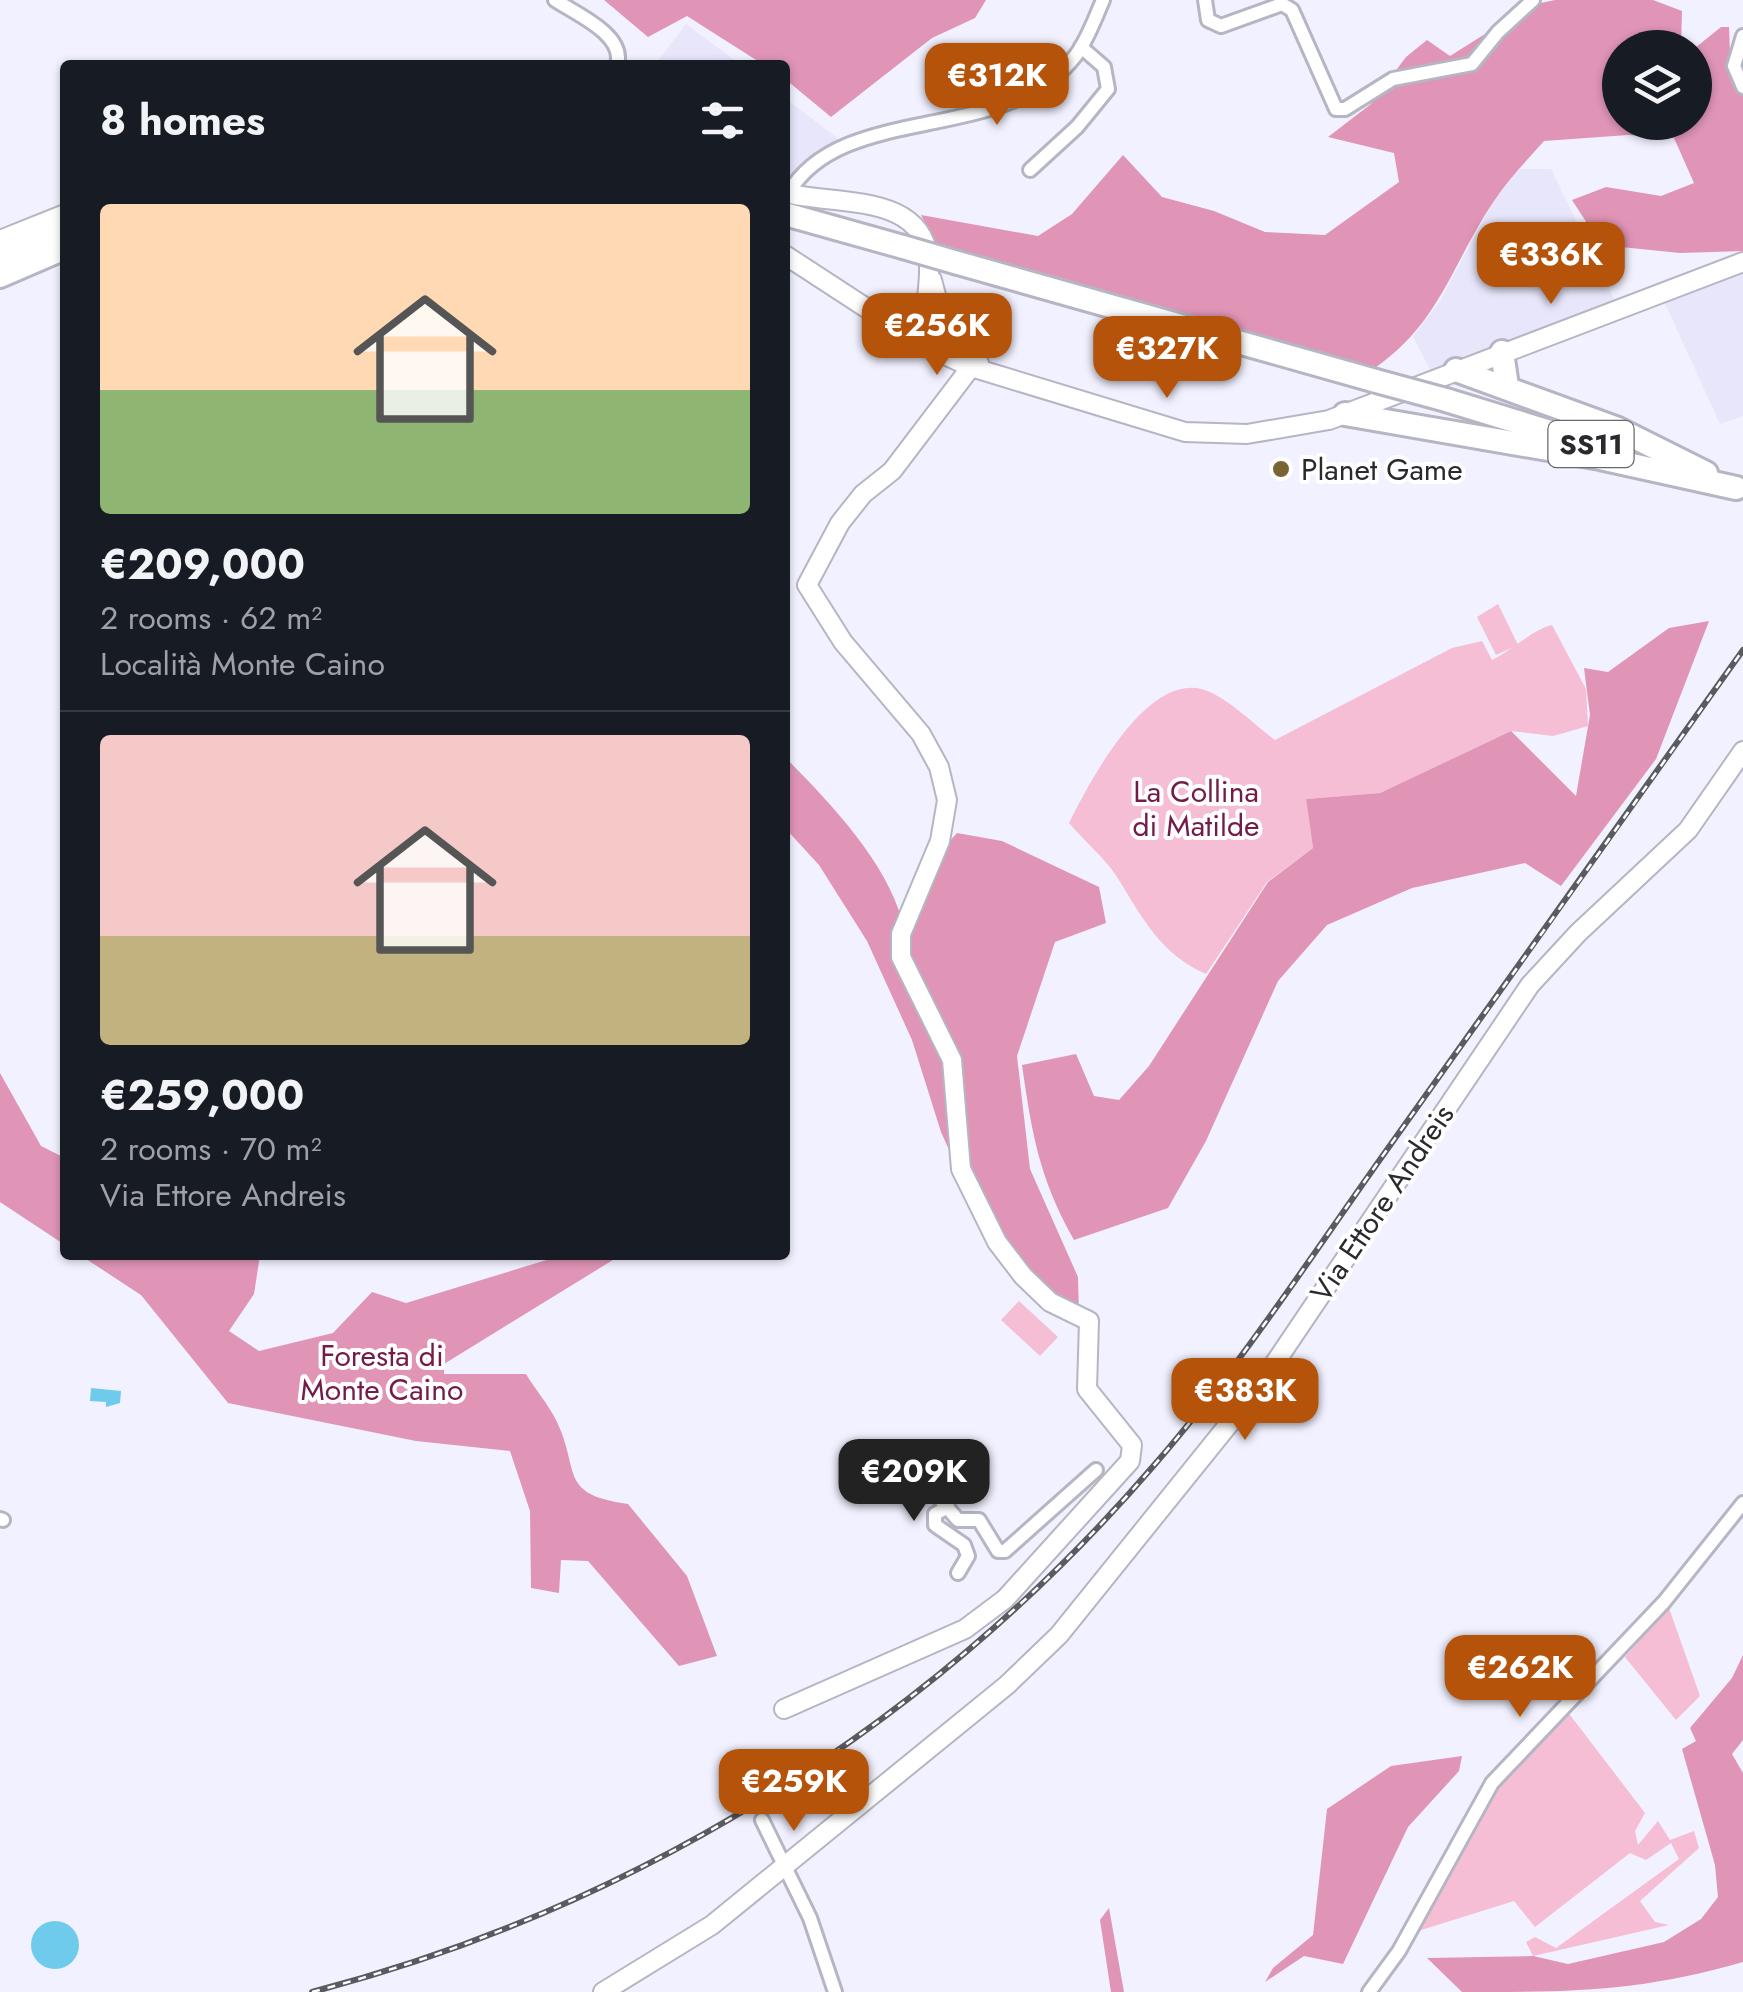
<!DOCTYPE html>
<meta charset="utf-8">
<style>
:root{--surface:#171b24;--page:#20242c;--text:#f1f3f6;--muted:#9ea1a6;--line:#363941;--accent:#b45309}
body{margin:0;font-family:Jost,sans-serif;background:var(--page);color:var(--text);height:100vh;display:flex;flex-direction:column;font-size:38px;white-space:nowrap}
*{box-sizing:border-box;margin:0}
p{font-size:32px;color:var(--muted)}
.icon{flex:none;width:55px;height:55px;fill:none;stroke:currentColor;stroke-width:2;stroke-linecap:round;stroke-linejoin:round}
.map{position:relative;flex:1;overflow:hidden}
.drawer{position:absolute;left:60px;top:60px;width:730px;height:1200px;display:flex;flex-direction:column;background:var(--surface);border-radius:10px;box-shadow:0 2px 8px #0004}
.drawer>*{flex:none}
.fabs{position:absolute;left:1602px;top:30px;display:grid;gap:20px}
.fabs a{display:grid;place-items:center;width:110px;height:110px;border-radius:50%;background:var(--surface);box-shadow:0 2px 8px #0004;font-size:50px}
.price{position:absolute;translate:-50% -85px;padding:0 22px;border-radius:20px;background:var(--accent);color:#fff;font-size:32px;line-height:65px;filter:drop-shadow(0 2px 5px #0008)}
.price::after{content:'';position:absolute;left:50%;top:60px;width:30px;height:22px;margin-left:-15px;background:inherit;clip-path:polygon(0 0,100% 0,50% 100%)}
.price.current{background:#222;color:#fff}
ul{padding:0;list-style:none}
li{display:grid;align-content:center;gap:20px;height:530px;padding:0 40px}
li+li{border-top:2px solid var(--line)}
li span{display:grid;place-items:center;height:310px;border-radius:10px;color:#555}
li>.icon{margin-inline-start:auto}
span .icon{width:180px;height:180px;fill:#fffc;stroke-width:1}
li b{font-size:42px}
h2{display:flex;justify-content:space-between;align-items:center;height:120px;padding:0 40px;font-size:42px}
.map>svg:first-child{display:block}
.built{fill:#e7e6fb}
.green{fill:#f5bed5}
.forest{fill:#e095b6}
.water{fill:#6ecbec}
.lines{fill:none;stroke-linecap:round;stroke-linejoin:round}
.street-tunnel{stroke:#c9c9d5;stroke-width:12;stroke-dasharray:12 6;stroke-linecap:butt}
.street-casing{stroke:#b5b5c3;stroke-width:18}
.secondary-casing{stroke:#b5b5c3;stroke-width:22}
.highway-casing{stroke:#b5b5c3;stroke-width:28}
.street{stroke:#fff;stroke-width:12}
.secondary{stroke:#fff;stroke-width:18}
.highway{stroke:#fff;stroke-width:22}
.rail-casing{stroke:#5a5a61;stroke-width:6}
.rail{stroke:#fff;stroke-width:2.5;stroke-dasharray:8;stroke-linecap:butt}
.highway-bridge-casing{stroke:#b5b5c3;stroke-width:28;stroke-linecap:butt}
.highway-bridge{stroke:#fff;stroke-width:22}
.poi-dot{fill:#786533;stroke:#fff;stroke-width:4}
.labels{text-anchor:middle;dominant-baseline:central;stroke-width:8;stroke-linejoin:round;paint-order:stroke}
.shield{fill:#fff;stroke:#69696d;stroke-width:2.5}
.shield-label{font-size:28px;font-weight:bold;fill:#29292e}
.poi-label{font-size:30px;fill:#29292e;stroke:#fff;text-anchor:start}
.park-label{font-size:30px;fill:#731c4b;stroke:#fff}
.street-label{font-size:30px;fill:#29292e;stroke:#fff}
</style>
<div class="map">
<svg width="1743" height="1992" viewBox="0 0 1743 1992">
<rect width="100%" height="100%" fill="#f1f1ff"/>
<g class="built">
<polygon points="686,24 741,65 655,65"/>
<polygon points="785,98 841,141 785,182"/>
<polygon points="1520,169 1551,169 1616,303 1432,373 1413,337 1440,301 1494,200"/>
<polygon points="1743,262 1743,416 1720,424 1660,292"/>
</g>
<g class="green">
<polygon points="1498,604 1518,645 1496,655 1477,617"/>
<path d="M1552,625L1586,689L1588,726L1553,736L1511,731L1380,793L1306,799L1313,848L1267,882L1206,974C1160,954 1142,917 1117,877C1105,858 1084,841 1069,823C1090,781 1152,661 1212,693C1234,704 1255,725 1275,740L1452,648L1482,641L1492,660C1513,650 1533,629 1552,625Z"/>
<polygon points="1019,1301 1058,1337 1040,1356 1001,1320"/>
<polygon points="1669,1608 1700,1696 1676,1720 1625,1657"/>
<polygon points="1567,1711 1645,1813 1635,1831 1638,1845 1658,1821 1670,1840 1694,1831 1699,1848 1640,1901 1655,1922 1669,1925 1533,1956 1526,1942 1535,1937 1556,1948 1679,1859 1671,1843 1646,1860 1630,1853 1535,1927 1514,1901 1418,1931 1497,1787"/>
</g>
<g class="forest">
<polygon points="604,0 986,0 975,18 932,38 831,117 785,79 785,65 764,65 687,16 648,37"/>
<path d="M1555,0H1653L1682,11L1681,47L1620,48V122H1695V48L1721,27H1729L1731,82L1743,96V251L1680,253L1601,245L1572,200L1606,187L1661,196L1694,183L1674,138L1628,135L1544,141C1527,160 1508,180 1494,201C1451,265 1440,324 1372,370L938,249L921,215L1038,236L1072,214L1123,155L1162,197L1214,211L1265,232L1325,235L1399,182L1394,153L1328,137L1371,104L1406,57L1427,40L1450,56L1531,5Z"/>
<path d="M1709,621L1656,759L1561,886L1525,863L1412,888L1327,925L1278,981L1206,1141L1168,1208L1074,1240C1039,1178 1032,1134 1022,1065L1076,1054L1094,1096L1119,1100L1149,1066L1268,882L1313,848L1306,799L1380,793L1511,731L1576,796L1590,715L1584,668L1608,672L1669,628Z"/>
<path d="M785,757C829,802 884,858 902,920L922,871L957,833L1002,841L1099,887L1106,923L1055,942L1017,1056L1030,1169L1078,1277L1079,1319L984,1228L941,1132L912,1040L867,941L819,865L785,828Z"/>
<polygon points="0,1073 41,1146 65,1158 65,1245 0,1202"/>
<path d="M80,1255H260L254,1294L229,1331L259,1351L333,1333L372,1292L406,1303L563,1255H621L444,1364V1374H526C535,1389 548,1404 556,1420C581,1471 557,1494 628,1504L687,1576L717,1656L679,1666L588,1561L561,1560L559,1593L531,1588L530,1511L510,1451L416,1441L228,1403L141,1295Z"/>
<path d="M1743,1655V1740L1732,1754L1743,1773V1962C1640,1992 1569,1992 1462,1992L1427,1958L1533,1956L1568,1964L1664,1942L1701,1919L1718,1897L1715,1865L1682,1749L1696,1741L1690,1728L1732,1678Z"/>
<polygon points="1462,1756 1459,1771 1408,1827 1343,1964 1304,1956 1265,1982 1273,1968 1313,1935 1327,1809 1391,1766"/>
<polygon points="1109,1908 1124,1992 1111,1992 1100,1920"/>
</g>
<g class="water">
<polygon points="91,1388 121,1391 120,1403 106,1407 106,1402 90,1401"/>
<circle cx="55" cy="1945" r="24"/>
</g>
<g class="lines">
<polyline class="street-tunnel" points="740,1783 762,1820"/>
<defs>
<g id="street">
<path d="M555,0C576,14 626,35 617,65"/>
<polyline points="1205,0 1208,20 1221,26 1282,4 1292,10 1336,109 1345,109 1393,79 1472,64 1498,32 1533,0"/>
<polyline points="1743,36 1734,66 1743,87"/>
<polyline points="1030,170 1077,127 1108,89 1104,67 1081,47"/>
<path d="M788,194C842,100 1006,147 1076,55C1088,39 1095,18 1103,0"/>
<polyline points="939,1498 958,1520 979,1520 998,1551 1005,1551 1096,1470"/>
<polyline points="948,1507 935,1514 935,1525 964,1545 968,1556 958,1573"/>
<polyline points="0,1519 3,1520"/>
<polyline points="762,1820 810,1918 835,1992"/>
<polyline points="1369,1992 1399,1951 1492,1783 1664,1602 1743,1503"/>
</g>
<g id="secondary">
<path d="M785,193C840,206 927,192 929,266C930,293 922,318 923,345"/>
<polyline points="0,240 65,214"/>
<polyline points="785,255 923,345 971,367 1185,432 1247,434 1329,420 1743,262"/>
<path d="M932,280C941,315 947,342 979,363"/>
<polyline points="784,1709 965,1629 1005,1599 1130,1461 1132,1445 1087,1389 1089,1321 1050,1302 1023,1276 997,1242 961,1169 952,1060 901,957 901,934 940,841 947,800 939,767 921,734 843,642 807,585 840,523 863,494 892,471 971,367"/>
<polyline points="603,1992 712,1925 1007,1685 1059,1635 1258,1388 1530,985 1578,933 1688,830 1743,751"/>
</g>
<g id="highway">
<polyline points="785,214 903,247"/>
<polyline points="0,258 65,230"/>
<polyline points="958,263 1376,381"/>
<polyline points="0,276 65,248"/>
<polyline points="1502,352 1507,386"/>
<polyline points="1456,370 1618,429 1706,473"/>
<polyline points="1446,400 1586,443"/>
<polyline points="1345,414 1600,458 1736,488"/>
</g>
</defs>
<use href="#street" class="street-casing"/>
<use href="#secondary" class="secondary-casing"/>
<use href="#highway" class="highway-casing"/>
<use href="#street" class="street"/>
<use href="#secondary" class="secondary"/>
<use href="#highway" class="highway"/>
<defs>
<path id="rail" d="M312,1992C641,1906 935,1721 1156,1463C1244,1361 1318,1246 1396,1137C1512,975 1628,813 1743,650"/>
</defs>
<use href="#rail" class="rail-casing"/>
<use href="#rail" class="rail"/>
<defs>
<g id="highway-bridge">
<polyline points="903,247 958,263"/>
<polyline points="1376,381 1446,400"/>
</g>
</defs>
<use href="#highway-bridge" class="highway-bridge-casing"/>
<use href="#highway-bridge" class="highway-bridge"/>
</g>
<circle class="poi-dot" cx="1281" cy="469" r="10"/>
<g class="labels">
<rect class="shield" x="1548.5" y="421" width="85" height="46" rx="8"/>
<g class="shield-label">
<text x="1591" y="444">SS11</text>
</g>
<g class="poi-label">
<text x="1301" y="469">Planet Game</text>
</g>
<g class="park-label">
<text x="1196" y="791">La Collina<tspan x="1196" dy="34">di Matilde</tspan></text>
<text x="382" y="1355">Foresta di<tspan x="382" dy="34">Monte Caino</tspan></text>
</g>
<g class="street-label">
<text transform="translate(1382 1203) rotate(-56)">Via Ettore Andreis</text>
</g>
</g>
</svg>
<div class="fabs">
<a><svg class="icon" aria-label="layers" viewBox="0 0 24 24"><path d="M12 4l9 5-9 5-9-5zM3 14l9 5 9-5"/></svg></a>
</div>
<b class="price" style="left:997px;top:128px">€312K</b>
<b class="price" style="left:1551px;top:307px">€336K</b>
<b class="price" style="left:937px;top:378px">€256K</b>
<b class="price" style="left:1167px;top:401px">€327K</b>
<b class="price" style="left:1245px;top:1443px">€383K</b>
<b class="price current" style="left:914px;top:1524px">€209K</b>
<b class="price" style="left:1520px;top:1720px">€262K</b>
<b class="price" style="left:794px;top:1834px">€259K</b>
<section class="drawer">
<h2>8 homes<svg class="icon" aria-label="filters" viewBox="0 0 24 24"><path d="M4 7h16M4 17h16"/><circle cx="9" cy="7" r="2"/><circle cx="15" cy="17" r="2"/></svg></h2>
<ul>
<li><span style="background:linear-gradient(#ffd9b3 60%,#8fb573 0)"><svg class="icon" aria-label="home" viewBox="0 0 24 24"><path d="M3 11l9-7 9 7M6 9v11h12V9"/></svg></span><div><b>€209,000</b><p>2 rooms · 62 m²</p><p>Località Monte Caino</p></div></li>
<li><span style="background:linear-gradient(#f6c9c9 65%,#c2b280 0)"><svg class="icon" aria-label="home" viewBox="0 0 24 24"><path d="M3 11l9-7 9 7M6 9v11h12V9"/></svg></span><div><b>€259,000</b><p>2 rooms · 70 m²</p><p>Via Ettore Andreis</p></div></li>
</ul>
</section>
</div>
